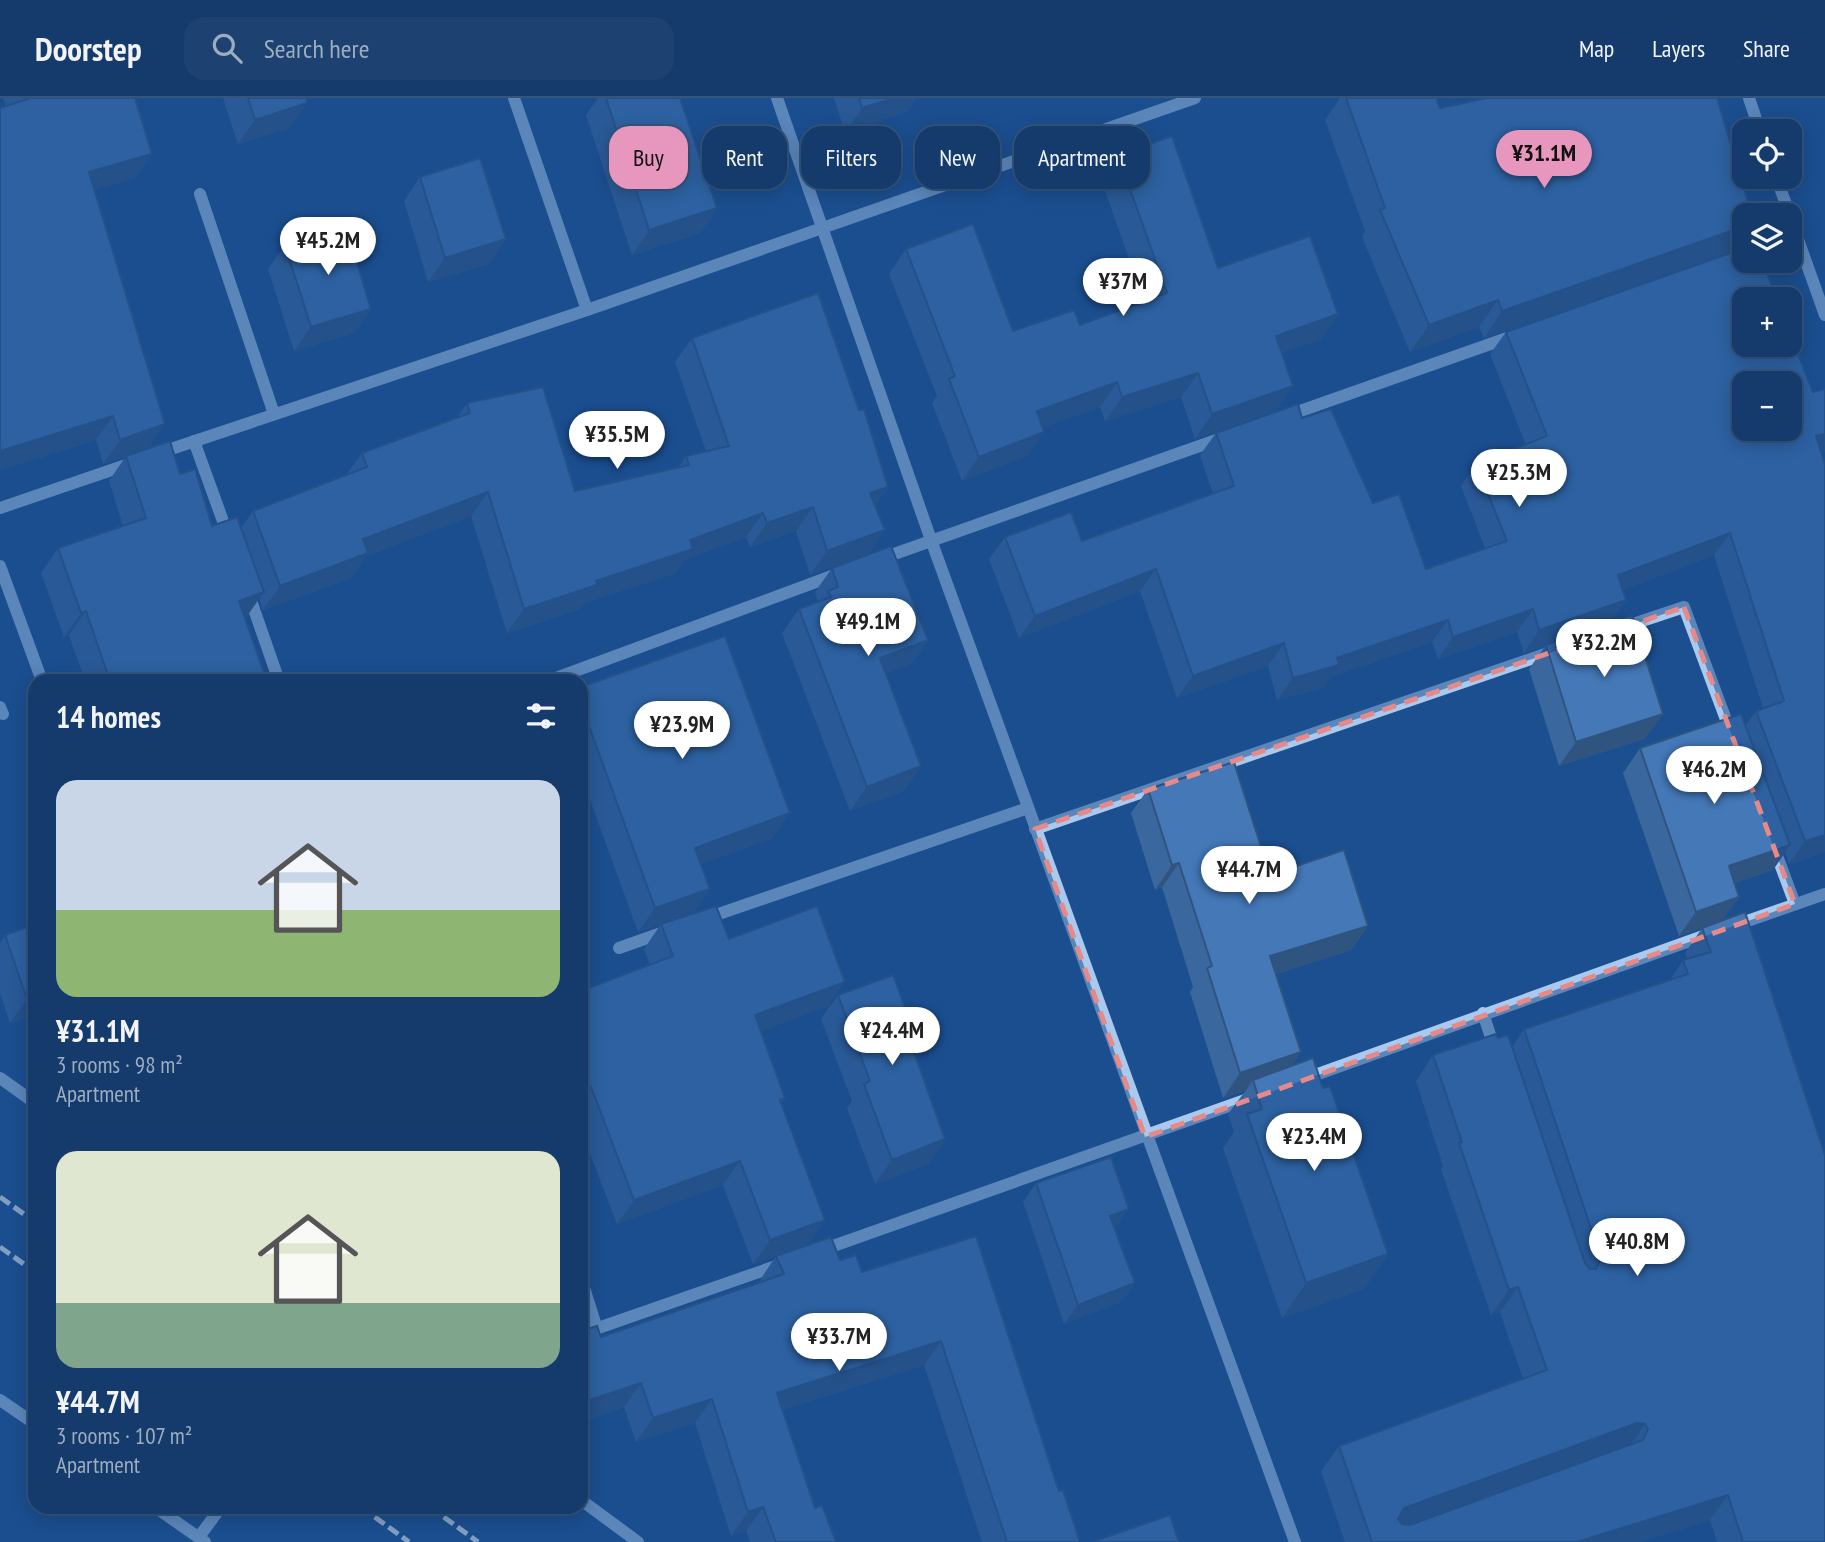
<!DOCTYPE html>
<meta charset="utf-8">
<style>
:root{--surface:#143b6b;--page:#1d4271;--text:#f1f3f6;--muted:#9dadc1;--line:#33557e;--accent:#e797bd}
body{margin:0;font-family:"PT Sans Narrow",sans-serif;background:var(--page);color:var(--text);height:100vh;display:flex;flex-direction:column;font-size:26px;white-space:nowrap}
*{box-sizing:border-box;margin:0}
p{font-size:23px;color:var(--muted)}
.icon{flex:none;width:38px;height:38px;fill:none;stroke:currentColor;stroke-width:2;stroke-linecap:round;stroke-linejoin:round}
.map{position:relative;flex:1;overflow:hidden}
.details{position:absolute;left:28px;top:576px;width:560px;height:840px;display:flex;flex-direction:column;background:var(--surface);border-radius:21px;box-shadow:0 4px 18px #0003,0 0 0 2px var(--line)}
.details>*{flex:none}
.guide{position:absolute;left:609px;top:28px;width:665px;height:63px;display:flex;gap:14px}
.fabs{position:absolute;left:1732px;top:21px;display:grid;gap:14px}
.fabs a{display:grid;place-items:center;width:70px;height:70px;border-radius:14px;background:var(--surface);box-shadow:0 4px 18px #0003,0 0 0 2px var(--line);font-size:35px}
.price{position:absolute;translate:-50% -60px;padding:0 16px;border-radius:24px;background:#fff;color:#222;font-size:23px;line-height:46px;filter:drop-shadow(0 2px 4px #0008)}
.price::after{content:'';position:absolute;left:50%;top:42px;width:21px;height:16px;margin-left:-10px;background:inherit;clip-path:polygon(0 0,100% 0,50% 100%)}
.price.on{background:var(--accent);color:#111}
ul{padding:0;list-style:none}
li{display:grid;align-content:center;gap:14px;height:371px;padding:0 28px}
li span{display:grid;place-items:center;height:217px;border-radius:21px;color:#555}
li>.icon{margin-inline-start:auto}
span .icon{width:126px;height:126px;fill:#fffc;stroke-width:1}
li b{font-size:30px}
h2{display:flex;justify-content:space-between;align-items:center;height:84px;padding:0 28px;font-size:30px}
.pill{padding:0 24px;border-radius:21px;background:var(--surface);box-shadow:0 4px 18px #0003,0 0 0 2px var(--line);font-size:24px;line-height:63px}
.pill.on{background:var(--accent);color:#111}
header{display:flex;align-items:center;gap:42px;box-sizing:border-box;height:98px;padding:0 35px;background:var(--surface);border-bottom:2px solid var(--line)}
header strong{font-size:33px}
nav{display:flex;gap:38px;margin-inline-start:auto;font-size:24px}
.search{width:490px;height:63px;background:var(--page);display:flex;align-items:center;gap:18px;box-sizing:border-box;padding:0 24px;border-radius:21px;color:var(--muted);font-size:26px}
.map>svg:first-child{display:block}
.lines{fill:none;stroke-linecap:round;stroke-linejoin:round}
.minor{stroke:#a9c9ee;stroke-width:12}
.rail{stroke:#fff;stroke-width:5;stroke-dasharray:12 5;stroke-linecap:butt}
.wall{fill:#3a679d}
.shaded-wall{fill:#305480}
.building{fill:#4478b7;stroke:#305480;stroke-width:2;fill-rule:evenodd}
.marked{fill:none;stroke:#e88989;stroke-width:5;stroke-dasharray:14 9;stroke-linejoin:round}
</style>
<header>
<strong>Doorstep</strong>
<div class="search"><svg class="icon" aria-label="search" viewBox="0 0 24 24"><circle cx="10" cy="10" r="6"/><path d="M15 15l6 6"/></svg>Search here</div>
<nav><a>Map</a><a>Layers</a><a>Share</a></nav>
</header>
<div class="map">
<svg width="1825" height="1444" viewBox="0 0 1825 1444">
<rect width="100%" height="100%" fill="#1b4f8f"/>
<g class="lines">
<g class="minor">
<polyline points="514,0 587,212"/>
<polyline points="777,0 931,442 1295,1444"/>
<polyline points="1749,0 1760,33"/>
<polyline points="1776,79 1790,117"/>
<polyline points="200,96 274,316"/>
<polyline points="1790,119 1825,217"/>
<polyline points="1286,318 1513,238"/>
<polyline points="194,343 228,437"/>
<polyline points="159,355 587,212 1195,0"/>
<polyline points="0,410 132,365"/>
<polyline points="880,461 1222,340"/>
<polyline points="0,468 42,583"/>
<polyline points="248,494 279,583"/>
<polyline points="1621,530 1684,509 1731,635"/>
<polyline points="548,583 840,475"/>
<polyline points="0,609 3,616"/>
<polyline points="1035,731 1554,553"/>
<polyline points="1773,747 1795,806"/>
<polyline points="704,821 1028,710"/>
<polyline points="1733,828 1825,796"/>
<polyline points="619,850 667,833"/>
<polyline points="1483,915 1495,952"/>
<polyline points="0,980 35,1005"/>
<polyline points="1304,981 1709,836"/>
<polyline points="819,1153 1251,1000"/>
<polyline points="581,1180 597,1231"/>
<polyline points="581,1236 782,1166"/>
<polyline points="0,1302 35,1326"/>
<polyline points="581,1402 638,1444"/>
<polyline points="155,1409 205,1444"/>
<polyline points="199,1439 221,1409"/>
</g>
<g class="rail">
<polyline points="0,1099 35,1124"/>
<polyline points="0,1149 35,1174"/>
<polyline points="361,1409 409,1444"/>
<polyline points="430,1409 478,1444"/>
</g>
</g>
<g class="wall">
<polygon points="3,0 135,0 152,56 135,80 94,92 148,351 180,376 212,428 241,430 253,413 346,377 362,355 457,320 467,305 575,393 678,370 686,358 706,353 675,264 692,240 859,312 888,389 875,408 885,432 868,456 810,477 796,433 750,449 746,439 684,462 676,475 584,505 580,511 507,535 471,418 366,458 351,480 263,512 259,500 247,518 244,519 267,583 85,583 69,537 64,539 41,475 58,450 123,428 109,383 126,358 103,366 96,342 0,372 0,10 6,8"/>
<polygon points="223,0 306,0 290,30 238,46"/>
<polygon points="598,0 606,0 717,110 700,135 632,157 586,17"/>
<polygon points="834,0 916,0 906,14 845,35"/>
<polygon points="1340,0 1436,0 1440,10 1735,152 1484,240 1479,229 1410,254 1362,139 1365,133 1325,22"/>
<polygon points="1118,57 1218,170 1338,216 1321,241 1282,254 1293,288 1276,312 1195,341 1181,299 1105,323 1100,309 1043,329 1027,358 962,383 932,305 937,298 889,176 906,151 1013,233 1080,227 1144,204 1101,81"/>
<polygon points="420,79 489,166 428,184 404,103"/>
<polygon points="285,147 371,211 354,235 294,253 268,171"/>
<polygon points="1506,234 1821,355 1825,366 1825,754 1789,766 1785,754 1773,772 1734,785 1739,799 1722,822 1825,1444 1717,1444 1710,1422 1640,1444 1345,1444 1321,1373 1339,1348 1523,1281 1500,1214 1491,1217 1441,1071 1443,1068 1416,983 1433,957 1498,940 1512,949 1524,931 1670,882 1683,862 1687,861 1685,855 1702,830 1679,838 1623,675 1640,650 1745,628 1756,613 1763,610 1714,457 1623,492 1626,502 1610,525 1524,555 1517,534 1438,561 1432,544 1331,579 1323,590 1277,602 1268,568 1177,600 1140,493 1019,540 989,461 1005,439 1082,443 1213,396 1200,357 1216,335 1302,320 1426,471 1485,450 1461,388 1476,366 1526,347 1490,256"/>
<polygon points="832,470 928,542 911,566 886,575 921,668 904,693 850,713 782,535 799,511 818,504 815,494"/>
<polygon points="1546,547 1646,640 1559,668 1529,571"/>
<polygon points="581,589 773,740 701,766 710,791 693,815 638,834 581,677"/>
<polygon points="1148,691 1270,777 1368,828 1351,852 1276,876 1301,954 1291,968 1323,990 1388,1156 1364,1191 1282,1220 1223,1050 1234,1034 1228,1016 1246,992 1223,1000 1190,894 1193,889 1162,789 1155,792 1131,715"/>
<polygon points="35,826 35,917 10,925 0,895 0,845 5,837"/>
<polygon points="661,826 729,841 828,908 761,933 785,1000 781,1006 825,1122 808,1146 753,1166 723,1087 617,1126 581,1032 581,893 650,867 644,851"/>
<polygon points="838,897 921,952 916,959 945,1041 928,1066 875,1086 847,1010 852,1003 821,921"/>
<polygon points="1036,1085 1115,1130 1135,1185 1121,1204 1064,1226 1023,1104"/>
<polygon points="976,1138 1059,1393 1080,1444 982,1444 924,1267 782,1312 815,1410 836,1444 750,1444 746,1433 731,1438 695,1325 636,1344 624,1309 581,1324 581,1233 601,1239 760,1184 760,1182 776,1158 840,1162 862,1174"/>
</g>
<g class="shaded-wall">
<polygon points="894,0 916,0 906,14 845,35 862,10"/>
<polygon points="307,5 290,30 238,46 255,22"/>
<polygon points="152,56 135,80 72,99 89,74"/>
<polygon points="717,110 700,135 632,157 649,132"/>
<polygon points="1745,128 1745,138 1735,152 1484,240 1502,213"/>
<polygon points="506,141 489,166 428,184 445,160"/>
<polygon points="1498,202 1479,229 1410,254 1429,227"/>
<polygon points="371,211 354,235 294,253 311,229"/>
<polygon points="1338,216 1321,241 1259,262 1276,238"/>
<polygon points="1198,275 1181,299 1105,323 1122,299"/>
<polygon points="1117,284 1100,309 1020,338 1037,313"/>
<polygon points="1293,288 1276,312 1195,341 1212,316"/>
<polygon points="113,318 96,342 0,372 0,353"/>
<polygon points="165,326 148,351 103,366 120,342"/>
<polygon points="1044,334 1027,358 962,383 979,359"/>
<polygon points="1825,336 1825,354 1800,361 1816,338"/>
<polygon points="888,389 872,413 870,395"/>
<polygon points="488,394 471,418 366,458 351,480 263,512 280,488 363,441"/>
<polygon points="813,409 796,433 750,449 767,425"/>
<polygon points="763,415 746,439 684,462 676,475 584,505 580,511 507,535 524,511 596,483 690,442"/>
<polygon points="885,432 868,456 810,477 827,453"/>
<polygon points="1730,435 1714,457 1602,500 1618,477"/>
<polygon points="1156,471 1140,493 1019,540 1035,518"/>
<polygon points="264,494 247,518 222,527 239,503"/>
<polygon points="1626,502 1610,525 1524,555 1539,532"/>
<polygon points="1533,511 1517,534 1438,561 1453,539"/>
<polygon points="86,513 69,537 64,539 81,515"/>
<polygon points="1448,522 1432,544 1331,579 1323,590 1277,602 1293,580 1337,560"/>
<polygon points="928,542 911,566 863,584 880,560"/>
<polygon points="1284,545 1268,568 1177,600 1193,578"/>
<polygon points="1663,616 1646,640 1559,668 1576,644"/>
<polygon points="921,668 904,693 850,713 867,689"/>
<polygon points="790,715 773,740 678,774 695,750"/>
<polygon points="1825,737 1825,754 1789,766 1805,743"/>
<polygon points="1790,747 1773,772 1712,792 1729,768"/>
<polygon points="1179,765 1162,789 1155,792 1172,767"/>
<polygon points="710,791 693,815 638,834 655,810"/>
<polygon points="1739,799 1722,823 1679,838 1696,814"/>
<polygon points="1368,828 1351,852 1254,883 1270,858"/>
<polygon points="845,884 828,908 738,942 755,917"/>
<polygon points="35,898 35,917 10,925 27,901"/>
<polygon points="1301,954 1284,978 1253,982 1246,992 1223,1000 1240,975"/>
<polygon points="591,989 581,1002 581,992"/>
<polygon points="945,1041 928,1066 875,1086 892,1062"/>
<polygon points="740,1063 723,1087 617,1126 634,1102"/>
<polygon points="1129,1111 1115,1130 1110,1118"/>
<polygon points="825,1122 808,1146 753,1166 770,1142"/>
<polygon points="1388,1156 1364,1191 1282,1220 1306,1185"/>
<polygon points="1135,1185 1121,1204 1064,1226 1078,1207"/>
<polygon points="1518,1189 1500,1214 1491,1217 1509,1192"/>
<polygon points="941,1243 924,1267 760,1319 777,1295"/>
<polygon points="641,1285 624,1309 581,1324 581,1305"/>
<polygon points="712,1301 695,1325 636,1344 653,1320"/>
<polygon points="1637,1325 1645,1326 1627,1352 1386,1436 1404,1410"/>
<polygon points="1728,1397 1710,1422 1640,1444 1577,1444"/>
<polygon points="763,1409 746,1433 731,1438 748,1414"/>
</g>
<g class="building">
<polygon points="28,0 135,0 152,56 89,74 165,326 120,342 113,318 0,353 0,10 28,1"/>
<polygon points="248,0 306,0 307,5 255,22"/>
<polygon points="606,0 680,0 717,110 649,132"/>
<polygon points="859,0 894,0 862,10"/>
<polygon points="1346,0 1436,0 1440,10 1487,0 1717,0 1752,117 1745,117 1745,128 1502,213 1498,202 1429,227 1380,112 1385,110"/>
<polygon points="1172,38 1218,170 1310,138 1338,216 1276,238 1293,288 1212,316 1198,275 1122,299 1117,284 1037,313 1044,334 979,359 949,281 955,278 906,151 973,126 1013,233 1074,212 1080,227 1167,195 1118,57"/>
<polygon points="480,60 506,141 445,160 420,79"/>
<polygon points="346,129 371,211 311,229 285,147"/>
<path d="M1745,150V163H1762L1777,201H1745V247H1790V236L1813,294L1825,291V336L1816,338L1825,366V737L1805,743L1756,613L1784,603L1730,435L1618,477L1626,502L1539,532L1533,511L1453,539L1448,522L1337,560L1339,567L1293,580L1284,545L1193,578L1156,471L1035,518L1005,439L1071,414L1082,443L1234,388L1216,335L1298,306L1302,320L1331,311L1373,405L1399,396L1426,471L1507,443L1476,366L1547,338L1506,234ZM1745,285H1790V331H1745Z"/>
<polygon points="818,195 859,312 864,311 888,389 870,395 885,432 827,453 813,409 767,425 763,415 690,442 693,451 596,483 597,487 524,511 488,394 363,441 368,455 280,488 253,413 367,369 362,355 470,315 467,305 543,289 575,393 689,367 686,358 729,348 692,240"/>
<polygon points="170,343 180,376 195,371 212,428 237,419 264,494 239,503 267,583 110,583 86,513 81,515 58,450 146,420 126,358"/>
<polygon points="891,448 928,542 880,560 921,668 867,689 799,511 831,499 828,493 838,489 832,470"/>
<polygon points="1632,517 1663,616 1576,644 1546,547"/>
<polygon points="725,538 790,715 695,750 710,791 655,810 581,606 581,589"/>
<polygon points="1741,616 1790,747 1729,768 1739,799 1696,814 1640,650"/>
<polygon points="1234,664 1270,777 1344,752 1368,828 1270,858 1301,954 1240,975 1207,870 1212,868 1179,765 1172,767 1148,691"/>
<polygon points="716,808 729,841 817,808 845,884 755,917 785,1000 780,1002 825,1122 770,1142 740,1063 634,1102 591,989 581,992 581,893 673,858 661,826"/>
<path d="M1745,814L1825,1057V1444H1743L1728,1397L1577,1444H1372L1339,1348L1547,1272L1518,1189L1509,1192L1459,1045L1462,1044L1433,957L1496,936L1498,940L1508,937L1585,1165L1590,1171H1596L1601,1160L1524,931L1688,876L1683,862L1711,854L1702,830ZM1637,1325L1645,1326L1648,1331L1643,1342L1410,1427L1402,1426L1398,1421L1404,1410Z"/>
<polygon points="35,826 35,898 27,901 5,837"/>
<polygon points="893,877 921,952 914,954 945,1041 892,1062 864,986 870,983 838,897"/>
<polygon points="1313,960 1323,990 1330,988 1388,1156 1306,1185 1247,1016 1262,1011 1253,982"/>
<polygon points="1111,1059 1129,1111 1110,1118 1135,1185 1078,1207 1036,1085"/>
<polygon points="976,1138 1059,1393 1063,1392 1080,1444 1007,1444 941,1243 777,1295 815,1410 822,1407 836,1444 776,1444 763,1409 748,1414 712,1301 653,1320 641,1285 581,1305 581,1233 597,1228 601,1239 784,1176 776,1158 831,1139 840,1162 856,1157 862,1174"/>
<polygon points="1170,1417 1179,1444 1092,1444"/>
</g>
<path d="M0 0H1825V1444H0ZM1684,509L1795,806L1145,1039L1035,731Z" fill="#1b4f8f" fill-opacity=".55" fill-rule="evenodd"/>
<path class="marked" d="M1684,509L1795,806L1145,1039L1035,731Z"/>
</svg>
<div class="fabs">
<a><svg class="icon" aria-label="locate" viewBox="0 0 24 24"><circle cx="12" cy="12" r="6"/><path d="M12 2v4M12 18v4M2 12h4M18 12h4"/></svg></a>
<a><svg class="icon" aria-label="layers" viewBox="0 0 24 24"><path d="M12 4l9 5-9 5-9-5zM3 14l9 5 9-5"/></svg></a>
<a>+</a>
<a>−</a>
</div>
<b class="price on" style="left:1544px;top:92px">¥31.1M</b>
<b class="price" style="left:328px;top:179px">¥45.2M</b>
<b class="price" style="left:1123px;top:220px">¥37M</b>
<b class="price" style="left:617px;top:373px">¥35.5M</b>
<b class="price" style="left:1519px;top:411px">¥25.3M</b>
<b class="price" style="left:868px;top:560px">¥49.1M</b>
<b class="price" style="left:1604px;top:581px">¥32.2M</b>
<b class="price" style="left:682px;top:663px">¥23.9M</b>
<b class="price" style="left:1714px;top:708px">¥46.2M</b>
<b class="price" style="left:1249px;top:808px">¥44.7M</b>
<b class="price" style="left:892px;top:969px">¥24.4M</b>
<b class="price" style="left:1314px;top:1075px">¥23.4M</b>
<b class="price" style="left:1637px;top:1180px">¥40.8M</b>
<b class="price" style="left:839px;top:1275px">¥33.7M</b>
<div class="guide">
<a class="pill on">Buy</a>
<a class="pill">Rent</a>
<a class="pill">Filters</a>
<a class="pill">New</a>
<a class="pill">Apartment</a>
</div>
<section class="details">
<h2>14 homes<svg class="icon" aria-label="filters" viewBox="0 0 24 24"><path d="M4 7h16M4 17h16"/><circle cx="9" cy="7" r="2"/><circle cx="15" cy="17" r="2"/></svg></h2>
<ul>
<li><span style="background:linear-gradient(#c9d6e8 60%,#8fb573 0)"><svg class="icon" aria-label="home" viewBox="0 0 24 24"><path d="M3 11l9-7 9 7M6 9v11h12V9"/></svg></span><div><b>¥31.1M</b><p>3 rooms · 98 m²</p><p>Apartment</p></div></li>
<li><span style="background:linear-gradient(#dfe7d0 70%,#7fa58c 0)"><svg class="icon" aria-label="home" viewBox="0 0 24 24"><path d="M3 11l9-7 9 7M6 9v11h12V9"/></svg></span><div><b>¥44.7M</b><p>3 rooms · 107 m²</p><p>Apartment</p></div></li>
</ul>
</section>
</div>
